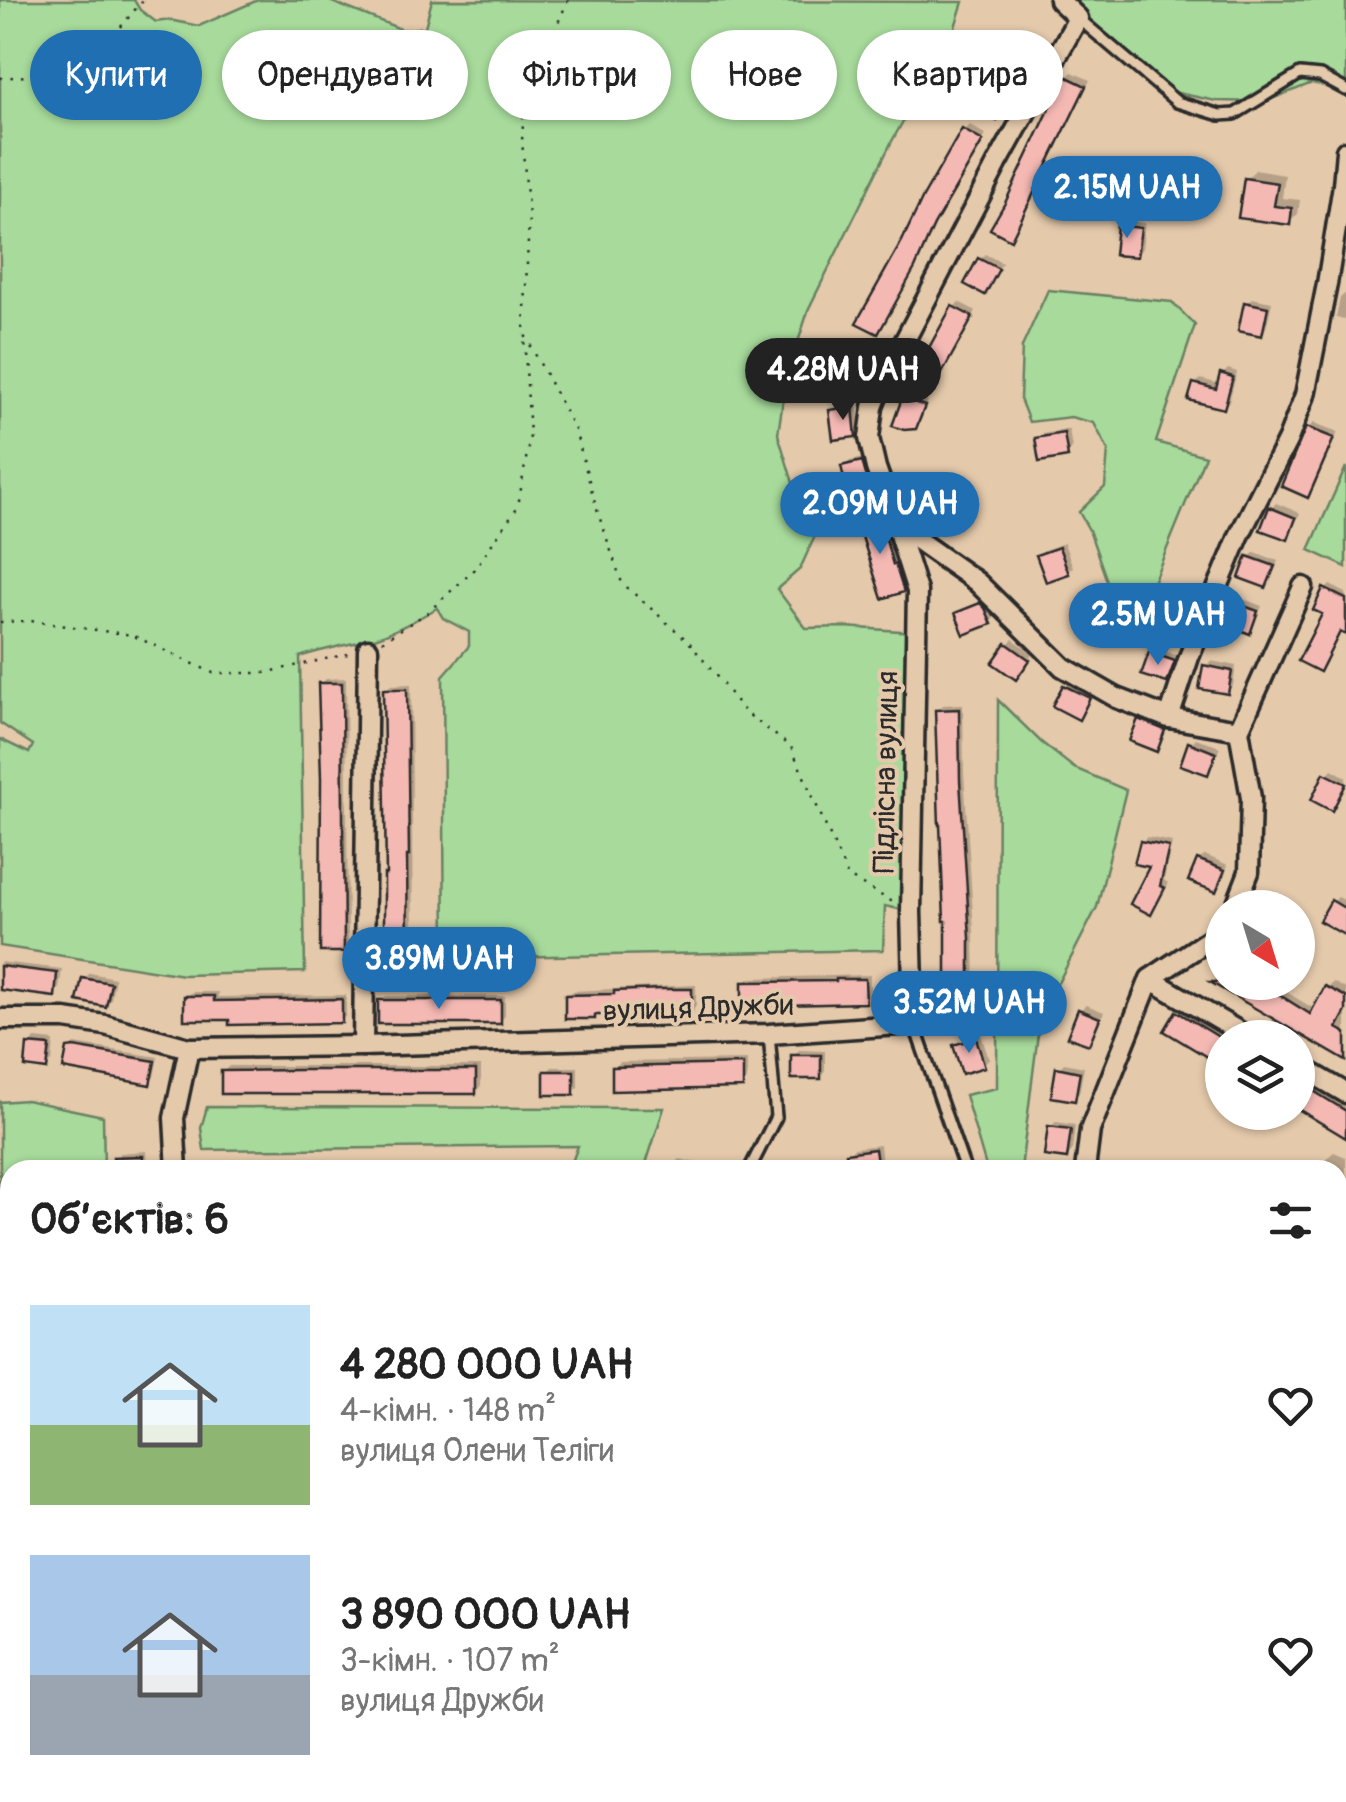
<!DOCTYPE html>
<html lang="uk">
<meta charset="utf-8">
<style>
:root{--surface:#fff;--page:#f6f6f6;--text:#222;--muted:#767676;--accent:#1f6fb2}
body{margin:0;font-family:Pangolin,sans-serif;background:var(--page);color:var(--text);height:100vh;display:flex;flex-direction:column;font-size:38px;white-space:nowrap}
*{box-sizing:border-box;margin:0}
p{font-size:32px;color:var(--muted)}
.icon{flex:none;width:55px;height:55px;fill:none;stroke:currentColor;stroke-width:2;stroke-linecap:round;stroke-linejoin:round}
.map{position:relative;flex:1;overflow:hidden}
.sheet{position:absolute;left:0px;top:1160px;width:1348px;height:642px;display:flex;flex-direction:column;background:var(--surface);border-radius:30px 30px 0 0;box-shadow:0 2px 8px #0004}
.sheet>*{flex:none}
.hud{position:absolute;left:30px;top:30px;width:1288px;height:90px;display:flex;gap:20px}
.needle{width:65px;rotate:142deg}
.controls{position:absolute;left:1205px;top:890px;display:grid;gap:20px}
.controls a{display:grid;place-items:center;width:110px;height:110px;border-radius:50%;background:var(--surface);box-shadow:0 2px 8px #0004;font-size:50px}
.price{position:absolute;translate:-50% -85px;padding:0 22px;border-radius:35px;background:var(--accent);color:#fff;font-size:32px;line-height:65px;filter:drop-shadow(0 2px 5px #0008)}
.price::after{content:'';position:absolute;left:50%;top:60px;width:30px;height:22px;margin-left:-15px;background:inherit;clip-path:polygon(0 0,100% 0,50% 100%)}
.price.on{background:#222;color:#fff}
ul{padding:0;list-style:none}
li{display:flex;align-items:center;gap:30px;height:250px;padding:0 30px}
li span{display:grid;place-items:center;flex:none;width:280px;height:200px;border-radius:0px;color:#555}
li>.icon{margin-inline-start:auto}
span .icon{width:120px;height:120px;fill:#fffc;stroke-width:1}
li b{font-size:42px}
h2{display:flex;justify-content:space-between;align-items:center;height:120px;padding:0 30px;font-size:42px}
.tag{padding:0 35px;border-radius:45px;background:var(--surface);box-shadow:0 2px 8px #0004;font-size:35px;line-height:90px}
.tag.on{background:var(--accent);color:#fff}
.map>svg:first-child{display:block}
.built{fill:#e9c4ae}
.green{fill:#a7da9b;stroke:#698263;stroke-width:2.5}
.shadow{fill:#0003}
.lines{fill:none;stroke-linecap:round;stroke-linejoin:round}
.stream{stroke:#598892;stroke-width:5}
.building{fill:#f5b9b4;stroke:#2b2b2b;stroke-width:2.5}
.lane-casing{stroke:#2b2b2b;stroke-width:16}
.street-casing{stroke:#2b2b2b;stroke-width:25}
.secondary-casing{stroke:#2b2b2b;stroke-width:32}
.path{stroke:#2b2b2b;stroke-width:2.5;stroke-dasharray:2.5 8;stroke-linecap:butt}
.lane{stroke:#e4c9ab;stroke-width:9}
.street{stroke:#e4c9ab;stroke-width:18}
.secondary{stroke:#e4c9ab;stroke-width:25}
.labels{text-anchor:middle;dominant-baseline:central;stroke-width:8;stroke-linejoin:round;paint-order:stroke}
.street-label{font-size:30px;fill:#2b2b2b;stroke:#e4c9ab}
</style>
<div class="map">
<svg width="1346" height="1802" viewBox="0 0 1346 1802">
<rect width="100%" height="100%" fill="#e4c9ab"/>
<filter id="ink" filterUnits="userSpaceOnUse"><feTurbulence type="fractalNoise" baseFrequency=".01" numOctaves="2"/><feDisplacementMap in="SourceGraphic" scale="20" xChannelSelector="R" yChannelSelector="G"/><feConvolveMatrix kernelMatrix="1 2 1 2 8 2 1 2 1" color-interpolation-filters="sRGB"/></filter>
<g filter="url(#ink)">
<g class="built">
<polygon points="1338,1609 1346,1628 1346,1802 1151,1802 1132,1793 1338,1792"/>
<polygon points="1088,1792 1113,1802 850,1802 834,1793"/>
</g>
<g class="green">
<path d="M0,0H134L140,10L156,22L170,20L199,26L258,0H327L403,30L425,27L432,0L963,2L955,27L891,143L809,308L786,379L778,434L797,496L819,527L800,569L777,589L806,628L845,627L913,632L911,912L885,906L883,950L445,958L443,676L469,646V632L443,618L437,608C416,620 395,632 371,639C347,645 324,649 300,657L305,972L183,975L0,946V739L29,753L33,745L0,723Z"/>
<polygon points="1059,0 1346,0 1346,91 1312,83 1264,102 1216,101 1173,92 1114,40 1078,18"/>
<polygon points="1048,290 1172,302 1195,325 1156,442 1205,456 1136,624 1109,587 1089,530 1079,512 1105,487 1108,450 1094,423 1071,417 1029,422 1020,399 1022,347"/>
<polygon points="1346,467 1346,567 1309,550"/>
<polygon points="998,700 1041,742 1074,768 1126,790 1097,907 1059,981 1042,1002 1021,1169 987,1170 965,1095 997,1088"/>
<polygon points="26,1100 103,1116 104,1170 10,1170 10,1212 0,1204 0,1102"/>
<polygon points="207,1107 664,1108 644,1170 569,1170 578,1146 204,1150 201,1128"/>
<polygon points="1346,1290 1346,1384 1338,1387 1338,1294"/>
<polygon points="3,1717 10,1717 10,1792 260,1792 265,1802 0,1802 0,1719"/>
<polygon points="604,1793 757,1792 763,1796 765,1792 834,1793 850,1802 600,1802"/>
</g>
<g class="shadow">
<polygon points="1024,38 1041,48 1002,113 1019,44"/>
<polygon points="1072,72 1090,80 1016,232 1011,237 1067,77"/>
<polygon points="970,125 986,135 939,217 920,260 882,326 964,131"/>
<polygon points="1255,170 1285,175 1282,198 1300,200 1298,214 1289,222 1246,179"/>
<polygon points="1125,221 1145,223 1142,249 1136,255 1119,226"/>
<polygon points="985,254 1002,263 984,292 980,259"/>
<polygon points="1346,293 1346,320 1336,318 1340,298"/>
<polygon points="1252,298 1272,302 1266,328 1261,333 1246,304"/>
<polygon points="959,302 976,311 941,376 936,381 954,307"/>
<polygon points="848,348 865,357 848,386 843,353"/>
<polygon points="1228,369 1237,372 1229,401 1224,407 1195,384 1200,379 1220,384 1222,375"/>
<polygon points="910,394 928,401 921,420 915,426 905,399"/>
<polygon points="857,403 860,429 855,434 831,411 837,406"/>
<polygon points="1314,423 1338,432 1313,490 1308,495 1308,428"/>
<polygon points="1069,429 1072,449 1067,454 1037,439 1043,434"/>
<polygon points="867,457 874,482 869,487 844,466 850,461"/>
<polygon points="1276,503 1300,513 1292,532 1287,537 1271,509"/>
<polygon points="884,511 908,585 903,590 860,522 865,516"/>
<polygon points="1064,543 1073,567 1067,572 1039,555 1044,550"/>
<polygon points="1255,552 1278,561 1271,580 1266,586 1249,557"/>
<polygon points="1330,585 1346,593 1346,632 1342,630 1324,664 1319,669 1326,613 1325,590"/>
<polygon points="1238,597 1262,606 1254,625 1249,631 1232,602"/>
<polygon points="987,599 996,616 990,622 958,614 964,609"/>
<polygon points="1013,639 1033,654 1021,671 1007,645"/>
<polygon points="1156,648 1178,656 1172,675 1166,681 1151,653"/>
<polygon points="1211,661 1236,666 1233,686 1227,691 1206,666"/>
<polygon points="346,678 348,944 343,949 321,684 326,679"/>
<polygon points="1071,681 1093,693 1084,711 1079,717 1066,686"/>
<polygon points="411,684 413,944 407,949 385,690 391,685"/>
<polygon points="963,704 964,773 974,931 975,1005 969,1011 938,711 943,705"/>
<polygon points="1145,715 1169,724 1162,743 1157,749 1140,721"/>
<polygon points="1196,738 1220,747 1212,767 1207,772 1190,744"/>
<polygon points="1332,769 1346,777 1346,784 1332,808 1327,775"/>
<polygon points="1147,837 1172,842 1164,880 1168,883 1156,906 1151,912 1153,866 1142,842"/>
<polygon points="1205,855 1228,865 1220,884 1215,889 1199,860"/>
<polygon points="1338,897 1346,901 1346,931 1333,902"/>
<polygon points="0,962 62,969 59,989 54,994 0,988"/>
<polygon points="1222,968 1222,982 1270,982 1316,1010 1333,982 1346,989 1346,1058 1214,982"/>
<polygon points="90,973 115,978 111,999 105,1004 84,979"/>
<polygon points="870,975 870,995 865,1000 744,983 750,978"/>
<polygon points="696,985 696,1005 691,1011 567,996 573,991"/>
<polygon points="192,992 218,992 218,997 346,995 346,1015 341,1021 231,1017 186,997"/>
<polygon points="386,996 505,996 505,1016 500,1021 381,1001"/>
<polygon points="1086,1005 1104,1012 1094,1037 1089,1042 1080,1010"/>
<polygon points="1184,1007 1236,1038 1222,1038 1222,1063 1167,1030"/>
<polygon points="981,1035 989,1059 983,1064 956,1046 961,1041"/>
<polygon points="35,1039 54,1041 52,1062 46,1067 30,1045"/>
<polygon points="75,1044 158,1057 154,1077 149,1082 70,1049"/>
<polygon points="799,1050 825,1051 825,1071 820,1076 794,1056"/>
<polygon points="747,1060 747,1080 742,1085 615,1068 620,1062"/>
<polygon points="1064,1063 1084,1067 1079,1093 1074,1098 1059,1069"/>
<polygon points="229,1066 481,1066 481,1086 475,1091 223,1072"/>
<polygon points="552,1067 578,1067 578,1087 573,1092 547,1072"/>
<polygon points="1298,1073 1346,1102 1346,1135 1298,1107"/>
<polygon points="1056,1122 1075,1125 1072,1151 1067,1156 1050,1127"/>
<polygon points="880,1145 882,1165 877,1170 850,1170 848,1154 854,1148"/>
<polygon points="147,1151 148,1170 116,1170 116,1158 121,1153"/>
<polygon points="1334,1152 1346,1157 1346,1196 1342,1194 1338,1195 1338,1170 1323,1170 1328,1157"/>
<polygon points="680,1159 705,1165 704,1170 673,1170 675,1164"/>
<polygon points="221,1162 347,1167 535,1165 535,1170 215,1170"/>
<polygon points="1338,1216 1344,1217 1338,1237"/>
<polygon points="0,1254 5,1255 0,1276"/>
<polygon points="0,1350 10,1351 10,1375 0,1374"/>
<polygon points="1338,1416 1346,1422 1346,1445 1338,1439"/>
<polygon points="1346,1523 1346,1551 1344,1552 1338,1537 1338,1529"/>
<polygon points="1346,1574 1346,1594 1339,1597 1346,1614 1346,1668 1338,1671 1338,1577"/>
<polygon points="0,1668 10,1668 10,1687 6,1691 0,1691"/>
<polygon points="907,1792 950,1792 950,1798 961,1801 965,1792 1003,1792 1010,1802 1015,1801 1022,1792 1037,1792 1059,1802 902,1802"/>
<polygon points="1251,1792 1331,1792 1346,1797 1346,1802 1244,1802"/>
</g>
<g class="lines">
<g class="stream">
<polyline points="0,1470 10,1473"/>
<polyline points="544,1802 550,1792"/>
</g>
</g>
<g class="building">
<polygon points="1017,42 1037,54 997,121 976,109"/>
<polygon points="1065,76 1086,86 1011,240 990,229 1005,203"/>
<polygon points="962,129 983,141 934,225 915,268 878,334 856,323 902,241 923,197"/>
<polygon points="1244,178 1278,183 1274,206 1292,208 1290,225 1238,218"/>
<polygon points="1117,225 1141,228 1137,257 1114,255"/>
<polygon points="978,258 999,269 985,295 964,284"/>
<polygon points="1244,302 1268,307 1262,336 1238,331"/>
<polygon points="952,306 973,317 936,384 915,373"/>
<polygon points="841,351 862,363 848,389 827,378"/>
<polygon points="1220,373 1233,377 1224,409 1188,400 1193,383 1216,389"/>
<polygon points="902,398 925,406 916,429 904,430 892,426"/>
<polygon points="853,407 856,437 833,440 829,410"/>
<polygon points="1306,427 1334,438 1308,498 1281,486"/>
<polygon points="1064,433 1068,457 1039,462 1035,438"/>
<polygon points="862,461 870,489 848,495 841,466"/>
<polygon points="1269,507 1296,518 1288,540 1260,530"/>
<polygon points="879,515 893,565 895,564 904,592 882,599 857,521"/>
<polygon points="1059,547 1069,574 1046,582 1036,555"/>
<polygon points="1247,556 1275,566 1266,588 1239,578"/>
<polygon points="1323,588 1346,599 1346,635 1340,632 1320,672 1298,661 1322,614 1313,610"/>
<polygon points="1230,601 1258,611 1250,634 1222,623"/>
<polygon points="980,603 985,608 992,624 964,635 955,613"/>
<polygon points="1006,643 1030,660 1016,680 992,663"/>
<polygon points="1149,652 1175,661 1167,683 1141,675"/>
<polygon points="1203,665 1232,671 1228,694 1199,689"/>
<polygon points="318,683 342,683 344,952 320,952 321,778"/>
<polygon points="1063,685 1090,698 1079,720 1052,706"/>
<polygon points="383,689 407,689 409,856 407,856 408,952 384,952 384,874 386,874"/>
<polygon points="959,709 960,780 970,938 970,1013 946,1013 946,921 944,921 940,825 939,825 935,710"/>
<polygon points="1138,719 1165,730 1157,752 1129,741"/>
<polygon points="1188,742 1216,753 1208,775 1180,765"/>
<polygon points="1324,773 1346,784 1332,811 1311,800"/>
<polygon points="1140,841 1169,847 1160,886 1165,888 1151,915 1130,904 1149,867 1134,864"/>
<polygon points="1197,859 1225,870 1216,892 1188,881"/>
<polygon points="1331,900 1346,909 1346,936 1319,921"/>
<polygon points="0,966 57,973 55,997 0,990"/>
<polygon points="82,978 111,983 106,1007 77,1001"/>
<polygon points="836,979 865,979 866,1003 742,1006 742,982 836,981"/>
<polygon points="1210,982 1259,982 1310,1014 1325,986 1346,997 1346,1011 1337,1028 1346,1033 1346,1061"/>
<polygon points="662,989 692,989 692,1013 644,1013 644,1015 595,1015 595,1019 565,1019 565,995 614,994 614,991"/>
<polygon points="184,996 214,996 214,1001 342,999 342,1023 229,1025 229,1020 184,1020"/>
<rect x="378" y="1000" width="123" height="24"/>
<polygon points="1078,1009 1100,1018 1089,1045 1067,1037"/>
<polygon points="1176,1011 1222,1039 1222,1066 1164,1031"/>
<polygon points="976,1038 985,1067 962,1074 953,1045"/>
<polygon points="27,1044 50,1046 47,1070 25,1067"/>
<polygon points="74,1047 155,1061 150,1085 63,1069 67,1048"/>
<rect x="791" y="1055" width="30" height="24"/>
<polygon points="743,1064 743,1088 612,1091 612,1067"/>
<polygon points="1056,1067 1080,1072 1075,1101 1051,1097"/>
<polygon points="301,1070 476,1070 476,1094 221,1094 221,1071"/>
<rect x="544" y="1071" width="30" height="24"/>
<polygon points="1302,1084 1346,1111 1346,1138 1298,1109 1298,1092"/>
<polygon points="1048,1126 1071,1129 1067,1159 1044,1156"/>
<polygon points="875,1149 878,1170 848,1170 846,1153"/>
<polygon points="143,1156 143,1170 114,1170 113,1157"/>
</g>
<g class="lines">
<defs>
<g id="lane">
<polyline points="1078,18 1177,102 1220,115 1235,114 1300,74 1320,76 1346,90"/>
<polyline points="914,1024 965,1170"/>
<polyline points="749,1170 776,1117 769,1034"/>
<polyline points="949,1802 955,1792"/>
<polyline points="1003,1802 1008,1792"/>
</g>
<g id="street">
<polyline points="1059,0 1078,18 997,164 882,384 873,407 869,438 876,468 896,525 977,582 1063,667 1117,698 1169,718 1239,730"/>
<polyline points="1169,718 1189,657 1239,536 1288,439 1305,395 1327,284 1343,185 1346,151"/>
<polyline points="1235,908 1249,872 1251,798 1239,730 1303,587"/>
<polyline points="1150,979 1250,1038"/>
<polyline points="0,1019 65,1019 105,1025 189,1048 363,1046 769,1034 914,1024 911,912 917,591 896,525"/>
<polyline points="363,1046 368,649"/>
<polyline points="1298,1065 1346,1093"/>
<polyline points="177,1170 174,1118 189,1048"/>
<polyline points="1085,1170 1090,1130 1150,979 1222,931"/>
<polyline points="1338,1265 1346,1263"/>
<polyline points="0,1302 10,1304"/>
<polyline points="1338,1498 1346,1494"/>
<polyline points="373,1792 374,1802"/>
<polyline points="469,1792 471,1802"/>
</g>
<g id="secondary">
<polyline points="0,1433 10,1434"/>
<polyline points="1088,1792 1113,1802"/>
</g>
</defs>
<use href="#lane" class="lane-casing"/>
<use href="#street" class="street-casing"/>
<use href="#secondary" class="secondary-casing"/>
<g class="path">
<polyline points="568,0 551,39 525,88 522,141 529,217 524,333 575,430 598,513 622,583 689,642 745,712 791,747 848,877 893,902"/>
<polyline points="0,78 26,76 100,52 143,0"/>
<polyline points="0,622 31,621 132,635 213,673 264,673 352,653"/>
<polyline points="382,641 427,613 474,570 518,506 530,436 524,334"/>
<polyline points="682,1792 684,1802"/>
</g>
<use href="#lane" class="lane"/>
<use href="#street" class="street"/>
<use href="#secondary" class="secondary"/>
</g>
</g>
<g class="labels">
<g class="street-label">
<text transform="translate(886 772) rotate(-89)">Підлісна вулиця</text>
<text transform="translate(698 1008) rotate(-2)">вулиця Дружби</text>
</g>
</g>
</svg>
<div class="controls">
<a><svg class="needle" viewBox="-14 -14 28 28"><path d="M0-13l5 13h-10z" fill="#e53935"/><path d="M0 13l5-13h-10z" fill="#767676"/></svg></a>
<a><svg class="icon" aria-label="layers" viewBox="0 0 24 24"><path d="M12 4l9 5-9 5-9-5zM3 14l9 5 9-5"/></svg></a>
</div>
<b class="price" style="left:1127px;top:241px">2.15M UAH</b>
<b class="price on" style="left:843px;top:423px">4.28M UAH</b>
<b class="price" style="left:880px;top:557px">2.09M UAH</b>
<b class="price" style="left:1158px;top:668px">2.5M UAH</b>
<b class="price" style="left:439px;top:1012px">3.89M UAH</b>
<b class="price" style="left:969px;top:1056px">3.52M UAH</b>
<div class="hud">
<a class="tag on">Купити</a>
<a class="tag">Орендувати</a>
<a class="tag">Фільтри</a>
<a class="tag">Нове</a>
<a class="tag">Квартира</a>
</div>
<section class="sheet">
<h2>Об’єктів: 6<svg class="icon" aria-label="filters" viewBox="0 0 24 24"><path d="M4 7h16M4 17h16"/><circle cx="9" cy="7" r="2"/><circle cx="15" cy="17" r="2"/></svg></h2>
<ul>
<li><span style="background:linear-gradient(#bfe0f5 60%,#8fb573 0)"><svg class="icon" aria-label="home" viewBox="0 0 24 24"><path d="M3 11l9-7 9 7M6 9v11h12V9"/></svg></span><div><b>4 280 000 UAH</b><p>4-кімн. · 148 m²</p><p>вулиця Олени Теліги</p></div><svg class="icon" aria-label="heart" viewBox="0 0 24 24"><path d="M12 20l-8-8c-3-5 5-10 8-4 3-6 11-1 8 4z"/></svg></li>
<li><span style="background:linear-gradient(#a9c7e8 60%,#9aa5b1 0)"><svg class="icon" aria-label="home" viewBox="0 0 24 24"><path d="M3 11l9-7 9 7M6 9v11h12V9"/></svg></span><div><b>3 890 000 UAH</b><p>3-кімн. · 107 m²</p><p>вулиця Дружби</p></div><svg class="icon" aria-label="heart" viewBox="0 0 24 24"><path d="M12 20l-8-8c-3-5 5-10 8-4 3-6 11-1 8 4z"/></svg></li>
</ul>
</section>
</div>
